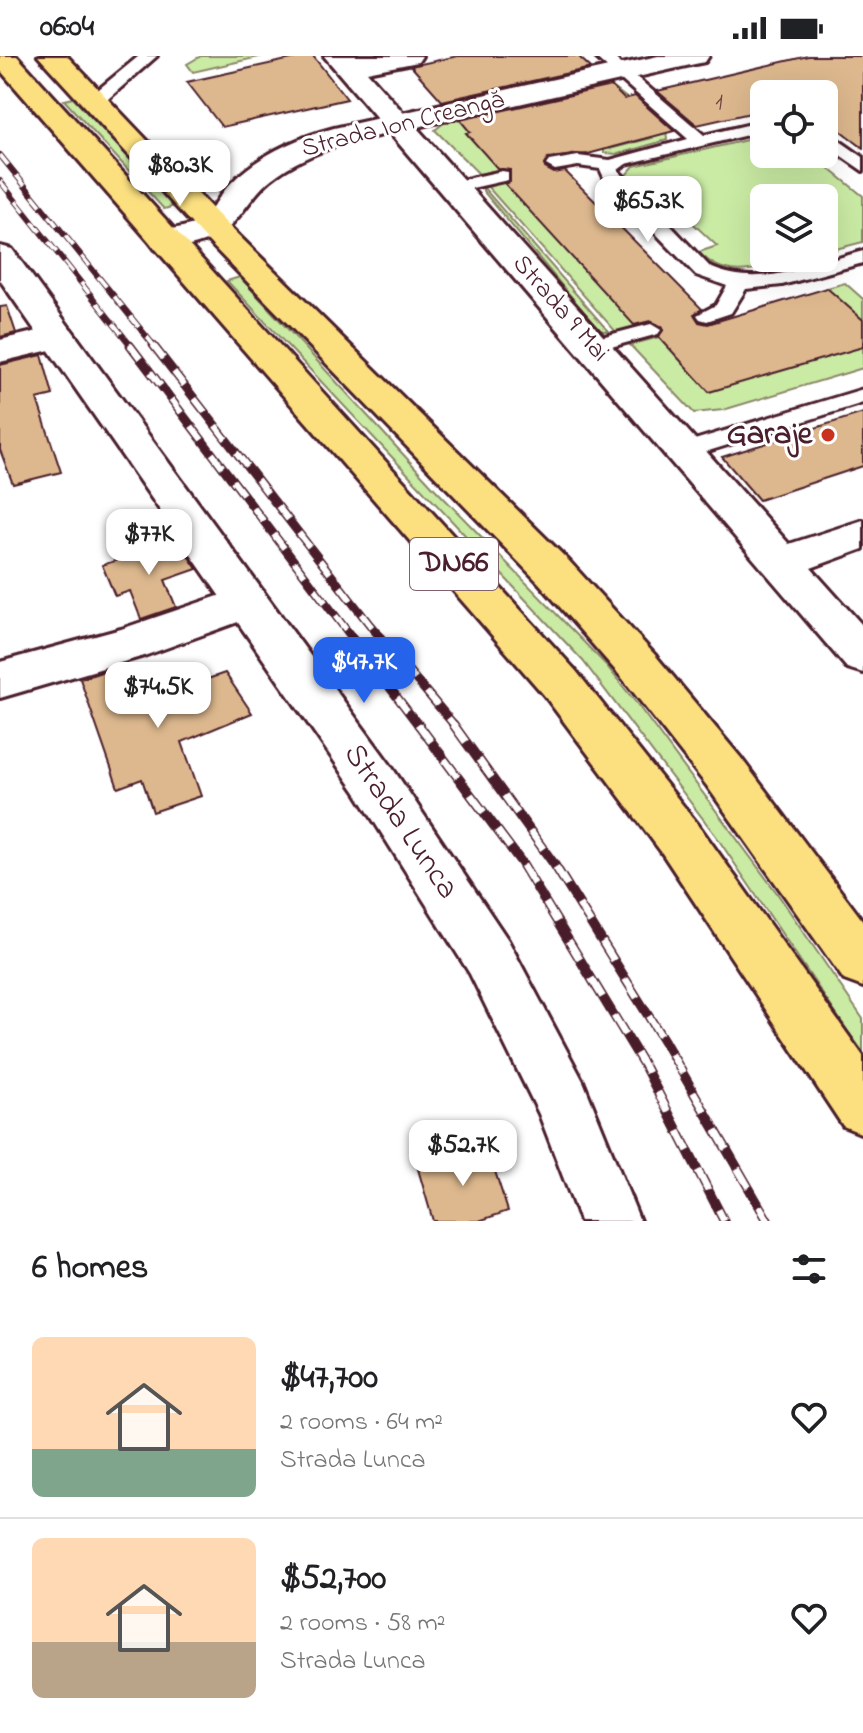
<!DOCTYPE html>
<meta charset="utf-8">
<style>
:root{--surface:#fff;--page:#f6f6f6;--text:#202124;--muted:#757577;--line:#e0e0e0;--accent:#2563eb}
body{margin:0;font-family:"Indie Flower",sans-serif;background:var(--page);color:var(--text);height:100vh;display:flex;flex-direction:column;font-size:30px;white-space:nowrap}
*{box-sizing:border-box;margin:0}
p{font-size:26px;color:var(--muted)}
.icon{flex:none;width:44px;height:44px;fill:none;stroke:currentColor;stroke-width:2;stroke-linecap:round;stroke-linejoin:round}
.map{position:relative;height:1165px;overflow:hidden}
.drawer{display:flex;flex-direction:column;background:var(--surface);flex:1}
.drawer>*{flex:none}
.fabs{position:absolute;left:750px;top:24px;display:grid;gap:16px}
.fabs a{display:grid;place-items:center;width:88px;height:88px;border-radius:12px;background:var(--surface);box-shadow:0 8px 32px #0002;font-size:40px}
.price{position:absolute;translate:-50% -68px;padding:0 18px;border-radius:16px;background:#fff;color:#222;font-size:26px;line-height:52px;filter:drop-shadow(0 2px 4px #0008)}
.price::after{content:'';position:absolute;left:50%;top:48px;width:24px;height:18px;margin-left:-12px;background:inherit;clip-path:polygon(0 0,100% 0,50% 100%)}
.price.on{background:var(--accent);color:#fff}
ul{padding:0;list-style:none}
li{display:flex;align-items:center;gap:24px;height:200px;padding:0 32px}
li+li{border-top:2px solid var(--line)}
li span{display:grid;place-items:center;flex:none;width:224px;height:160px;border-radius:12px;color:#555}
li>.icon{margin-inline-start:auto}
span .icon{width:96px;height:96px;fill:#fffc;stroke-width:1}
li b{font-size:34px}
h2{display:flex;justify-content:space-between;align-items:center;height:96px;padding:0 32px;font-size:34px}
.status{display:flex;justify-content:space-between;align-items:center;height:56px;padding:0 40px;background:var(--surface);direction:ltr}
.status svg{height:22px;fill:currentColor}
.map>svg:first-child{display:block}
.green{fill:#caeba4;stroke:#8a8568;stroke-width:2}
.building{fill:#ddb88e;stroke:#4a1f2b;stroke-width:2}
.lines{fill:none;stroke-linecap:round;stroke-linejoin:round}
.lane-casing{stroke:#4a1f2b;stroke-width:6}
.street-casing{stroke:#4a1f2b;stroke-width:6}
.secondary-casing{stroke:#4a1f2b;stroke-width:6}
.primary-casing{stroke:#4a1f2b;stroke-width:6}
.lane{fill:#fff;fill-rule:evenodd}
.street{fill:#fff;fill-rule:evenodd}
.secondary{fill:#fff;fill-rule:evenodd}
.primary{fill:#fce080;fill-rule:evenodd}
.rail-far2-casing{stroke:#4a1f2b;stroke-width:6}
.rail-far1-casing{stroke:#4a1f2b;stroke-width:9}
.rail-casing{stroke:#4a1f2b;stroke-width:10}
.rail-far2{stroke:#fff;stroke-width:4;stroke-dasharray:13;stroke-linecap:butt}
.rail-far1{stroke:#fff;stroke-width:6;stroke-dasharray:17;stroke-linecap:butt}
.rail{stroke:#fff;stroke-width:7;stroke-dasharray:22;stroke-linecap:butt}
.poi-dot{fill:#c8321e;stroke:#fff;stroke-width:3}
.labels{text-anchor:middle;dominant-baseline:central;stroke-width:6;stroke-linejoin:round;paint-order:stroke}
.far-number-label{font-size:24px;fill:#6f4544}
.far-street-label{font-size:26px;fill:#4a1f2b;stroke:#fff}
.shield{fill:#fff;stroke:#80626b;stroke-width:2}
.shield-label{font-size:30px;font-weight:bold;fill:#4a1f2b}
.poi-label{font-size:32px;font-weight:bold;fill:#4a1f2b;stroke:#fff;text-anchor:end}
.street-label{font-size:32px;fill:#4a1f2b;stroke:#fff}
</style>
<div class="status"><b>06:04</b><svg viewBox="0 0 49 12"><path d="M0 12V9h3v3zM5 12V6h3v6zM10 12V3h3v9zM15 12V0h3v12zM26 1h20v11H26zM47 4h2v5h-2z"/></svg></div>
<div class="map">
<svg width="863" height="1165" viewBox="0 0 863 1165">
<rect width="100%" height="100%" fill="#fff"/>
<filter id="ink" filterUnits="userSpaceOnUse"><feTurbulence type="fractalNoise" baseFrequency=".0125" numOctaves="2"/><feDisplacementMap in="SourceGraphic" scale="16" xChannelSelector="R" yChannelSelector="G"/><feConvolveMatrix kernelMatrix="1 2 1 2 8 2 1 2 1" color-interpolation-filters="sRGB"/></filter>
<g filter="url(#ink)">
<g class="green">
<polygon points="201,0 263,0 193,16 187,8"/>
<polygon points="610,29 666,73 667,84 618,98 604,97 604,89 610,93 652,82 610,45 467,77 499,114 479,118 435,74 446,65"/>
<polygon points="73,42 175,150 164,153 64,44"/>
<path d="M764,80V98H811L863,140V186L824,196V142H764V202H799C763,211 727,228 699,196L717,190L660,136L642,140L625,120L634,110Z"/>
<polygon points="504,126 636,271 616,276 487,130"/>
<polygon points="483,131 609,276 599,274 483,135"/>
<polygon points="240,221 435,433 606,609 637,648 777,837 863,963 863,998 716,780 583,605 227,225"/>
<polygon points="845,227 863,243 863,264 827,232"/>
<polygon points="659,281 863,291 863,312 723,354 694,357 630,289"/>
</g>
<g class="building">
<polygon points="305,0 313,0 347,43 222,71 187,26"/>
<polygon points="458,0 578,0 591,12 442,45 411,10"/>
<polygon points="808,0 863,0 863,92 824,62 824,38 764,38 764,54 697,69 657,35"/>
<polygon points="611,30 624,43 635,40 674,75 588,98 548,102 545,112 554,117 565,115 702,253 694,258 699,266 708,268 827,232 863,264 863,291 709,336 659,281 663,271 650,265 634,269 505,128 510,126 510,114 498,113 466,77 470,76 460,64"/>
<polygon points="7,250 16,277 0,281 0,251"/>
<polygon points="42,299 53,339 37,343 61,416 13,428 0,394 0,309"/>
<polygon points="863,357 863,410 759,444 722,401"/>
<polygon points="178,485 197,513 165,524 176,551 141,563 130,535 115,540 102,509"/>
<polygon points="126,608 141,646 225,617 252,657 182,686 201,740 153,756 142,723 118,732 80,623"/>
<polygon points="487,1091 508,1155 479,1165 433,1165 418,1113"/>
</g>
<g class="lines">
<defs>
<g id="lane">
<polygon points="139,0 157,0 100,50 88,50 88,42"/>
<path d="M594,0H612L704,79L764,65V75L626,108L618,114L710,211C760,234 813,208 863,195V207L782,229L746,233L731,257L707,265L700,263L697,259L716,249L727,230L696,219L606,126L600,113L578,110L555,114L546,109L549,105L578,100L610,104L688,83Z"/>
<polygon points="824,74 863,101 863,115 824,88"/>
<polygon points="502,115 508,116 508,124 454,136 445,131 448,127"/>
<polygon points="651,268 661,274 658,278 593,296 583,290 586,285"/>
<polygon points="863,333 863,347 686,402 675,394 678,389"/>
</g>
<g id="street">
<polygon points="324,0 422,0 418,6 367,16 789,488 863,464 863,493 811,512 863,570 863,617 847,612"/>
<polygon points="59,270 71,273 77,281 71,289 0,306 0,284"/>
<polygon points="248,530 263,535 269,546 263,557 144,600 0,642 0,606 121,573"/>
</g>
<g id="secondary">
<path d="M658,0H709L705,6L695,8L342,88C317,96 291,107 270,124C252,139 242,160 225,175C214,186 169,197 155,193L150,186C161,170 184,174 200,165C212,157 220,137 231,127C259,99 296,82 334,72Z"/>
<polygon points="0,190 12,193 389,707 508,884 583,1025 640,1165 580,1165 539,1058 470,918 355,735 0,224"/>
</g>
<g id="primary">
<polygon points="0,0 17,0 576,615 697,767 863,1000 863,1078 843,1070 662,797 544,639 0,14"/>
<polygon points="38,0 67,0 223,164 569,505 655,599 741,702 863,865 863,931 844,924 707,730 623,623 539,527 201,178"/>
</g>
</defs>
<use href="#lane" class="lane-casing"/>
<use href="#street" class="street-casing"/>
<use href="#secondary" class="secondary-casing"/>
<use href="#primary" class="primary-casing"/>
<use href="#lane" class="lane"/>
<use href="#street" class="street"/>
<use href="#secondary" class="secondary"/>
<use href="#primary" class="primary"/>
<defs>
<g id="rail-far2">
<polyline points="0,99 155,291"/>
<polyline points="0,125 132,291"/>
</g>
<g id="rail-far1">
<polyline points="130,289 419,670"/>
<polyline points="153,289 370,569 455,670"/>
</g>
<g id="rail">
<polyline points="418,668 521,806 645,1011 724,1165"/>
<polyline points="453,668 554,808 664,985 768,1165"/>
</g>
</defs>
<use href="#rail-far2" class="rail-far2-casing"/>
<use href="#rail-far1" class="rail-far1-casing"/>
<use href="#rail" class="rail-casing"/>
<use href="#rail-far2" class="rail-far2"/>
<use href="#rail-far1" class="rail-far1"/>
<use href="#rail" class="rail"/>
</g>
</g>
<circle class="poi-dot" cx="828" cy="379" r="8"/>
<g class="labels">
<g class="far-number-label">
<text x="719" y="47">1</text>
</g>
<g class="far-street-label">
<text transform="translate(403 69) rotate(-14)">Strada Ion Creangă</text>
<text transform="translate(560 253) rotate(49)">Strada 9 Mai</text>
</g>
<rect class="shield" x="410" y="482" width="88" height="52" rx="6"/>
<g class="shield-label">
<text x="454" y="508">DN66</text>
</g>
<g class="poi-label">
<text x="812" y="379">Garaje</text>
</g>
<g class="street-label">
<text transform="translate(400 766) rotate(56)">Strada Lunca</text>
</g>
</g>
</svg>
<div class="fabs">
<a><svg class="icon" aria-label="locate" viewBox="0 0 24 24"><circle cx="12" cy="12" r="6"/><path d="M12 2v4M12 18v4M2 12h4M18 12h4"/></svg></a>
<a><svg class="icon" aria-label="layers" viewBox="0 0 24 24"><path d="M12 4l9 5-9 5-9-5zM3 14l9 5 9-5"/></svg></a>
</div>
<b class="price" style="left:180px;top:152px">$80.3K</b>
<b class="price" style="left:648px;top:188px">$65.3K</b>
<b class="price" style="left:149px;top:521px">$77K</b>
<b class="price on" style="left:364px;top:649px">$47.7K</b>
<b class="price" style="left:158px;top:674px">$74.5K</b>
<b class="price" style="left:463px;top:1132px">$52.7K</b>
</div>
<section class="drawer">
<h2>6 homes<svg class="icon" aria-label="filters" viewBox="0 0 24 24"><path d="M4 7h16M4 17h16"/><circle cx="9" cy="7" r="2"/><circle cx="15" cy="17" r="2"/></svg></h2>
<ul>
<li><span style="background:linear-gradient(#ffd9b3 70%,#7fa58c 0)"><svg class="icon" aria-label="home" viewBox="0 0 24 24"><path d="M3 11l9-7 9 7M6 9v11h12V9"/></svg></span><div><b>$47,700</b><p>2 rooms · 64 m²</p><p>Strada Lunca</p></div><svg class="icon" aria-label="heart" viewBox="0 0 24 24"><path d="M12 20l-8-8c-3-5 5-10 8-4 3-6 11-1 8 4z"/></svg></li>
<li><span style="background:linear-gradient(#ffd9b3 65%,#b9a48a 0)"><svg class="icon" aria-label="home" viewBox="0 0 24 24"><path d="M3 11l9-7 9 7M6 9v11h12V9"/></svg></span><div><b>$52,700</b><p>2 rooms · 58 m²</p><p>Strada Lunca</p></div><svg class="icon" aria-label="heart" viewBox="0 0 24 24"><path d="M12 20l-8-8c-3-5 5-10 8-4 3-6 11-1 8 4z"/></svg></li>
</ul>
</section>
